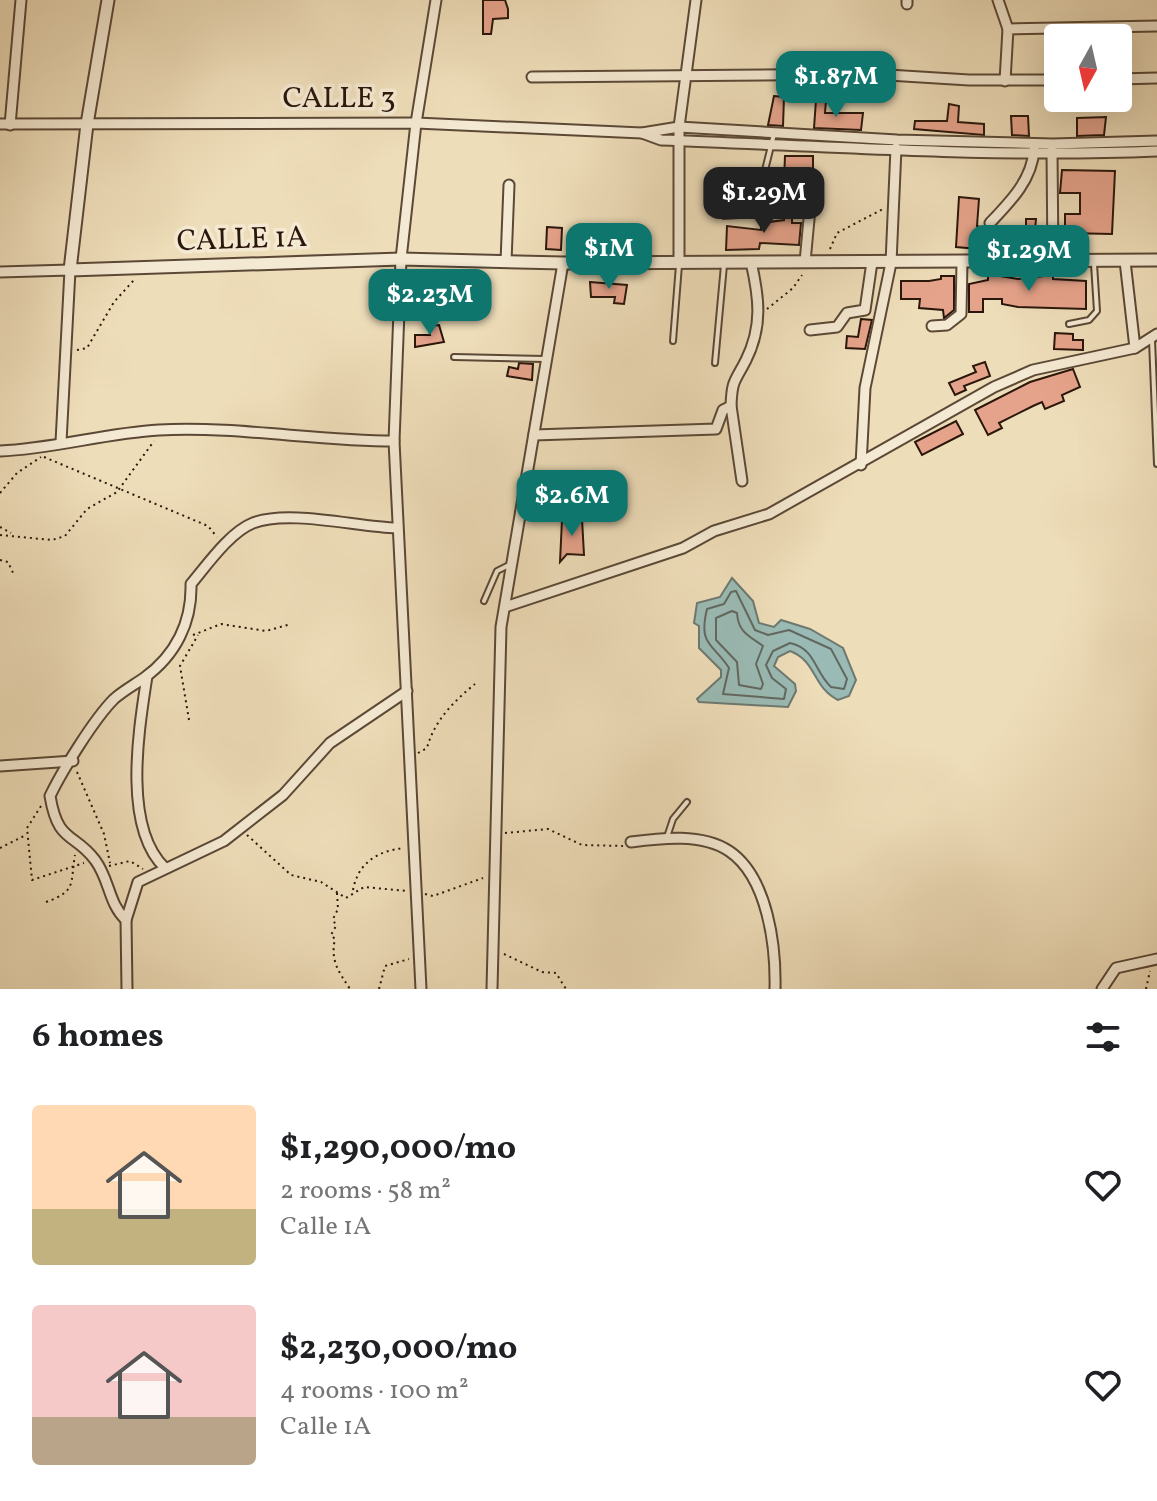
<!DOCTYPE html>
<meta charset="utf-8">
<style>
:root{--surface:#fff;--page:#f2f2f2;--text:#202124;--muted:#757577;--accent:#0f766e}
body{margin:0;font-family:Vollkorn,serif;background:var(--page);color:var(--text);height:100vh;display:flex;flex-direction:column;font-size:30px;white-space:nowrap}
*{box-sizing:border-box;margin:0}
p{font-size:26px;color:var(--muted)}
.icon{flex:none;width:44px;height:44px;fill:none;stroke:currentColor;stroke-width:2;stroke-linecap:round;stroke-linejoin:round}
.map{position:relative;height:989px;overflow:hidden}
.side{display:flex;flex-direction:column;background:var(--surface);flex:1}
.side>*{flex:none}
.needle{width:52px;rotate:188deg}
.buttons{position:absolute;left:1044px;top:24px;display:grid;gap:16px}
.buttons a{display:grid;place-items:center;width:88px;height:88px;border-radius:8px;background:var(--surface);box-shadow:0 8px 32px #0002;font-size:40px}
.price{position:absolute;translate:-50% -68px;padding:0 18px;border-radius:16px;background:var(--accent);color:#fff;font-size:26px;line-height:52px;filter:drop-shadow(0 2px 4px #0008)}
.price::after{content:'';position:absolute;left:50%;top:48px;width:24px;height:18px;margin-left:-12px;background:inherit;clip-path:polygon(0 0,100% 0,50% 100%)}
.price.active{background:#222;color:#fff}
ul{padding:0;list-style:none}
li{display:flex;align-items:center;gap:24px;height:200px;padding:0 32px}
li span{display:grid;place-items:center;flex:none;width:224px;height:160px;border-radius:8px;color:#555}
li>.icon{margin-inline-start:auto}
span .icon{width:96px;height:96px;fill:#fffc;stroke-width:1}
li b{font-size:34px}
h2{display:flex;justify-content:space-between;align-items:center;height:96px;padding:0 32px;font-size:34px}
.map>svg:first-child{display:block}
.water{fill:#9abbb5;stroke:#6d7971;stroke-width:2}
.lines{fill:none;stroke-linecap:round;stroke-linejoin:round}
.shore{stroke:#626860;stroke-width:2}
.building{fill:#e6a38b;stroke:#2a160a;stroke-width:2}
.service-casing{stroke:#5b4836;stroke-width:8}
.minor-casing{stroke:#5b4836;stroke-width:13}
.tertiary-casing{stroke:#5b4836;stroke-width:15}
.path{stroke:#2a160a;stroke-width:2;stroke-dasharray:2 4;stroke-linecap:butt}
.service{stroke:#f4e9d2;stroke-width:4}
.minor{stroke:#f4e9d2;stroke-width:9}
.tertiary{stroke:#f4e9d2;stroke-width:11}
.labels{text-anchor:middle;dominant-baseline:central;stroke-width:7;stroke-linejoin:round;paint-order:stroke}
.street-label{font-size:30px;fill:#2a160a;stroke:#f4e9d2}
</style>
<div class="map">
<svg width="1157" height="989" viewBox="0 0 1157 989">
<rect width="100%" height="100%" fill="#eeddb9"/>
<filter id="stains"><feTurbulence type="fractalNoise" baseFrequency=".0025" numOctaves="4"/><feColorMatrix values="0 0 0 0 .2 0 0 0 0 .09 0 0 0 0 .02 0 0 0 .5 -.17"/></filter>
<radialGradient id="worn" r=".72"><stop offset=".6" stop-color="#630" stop-opacity="0"/><stop offset="1" stop-color="#630" stop-opacity=".3"/></radialGradient>
<path class="water" d="M732,578L753,601L759,623L774,627L781,620L810,629L843,648L856,680L849,696L838,700C812,687 817,661 790,651L778,657L774,666L795,684L796,691L788,707L699,702L697,699L721,677V670L699,648V626L694,623L697,603L720,597Z"/>
<g class="lines">
<g class="shore">
<path d="M736,591L755,630L768,635L789,630L831,649L847,679L844,689L831,687C814,671 816,649 790,643L773,651L766,665L772,678L786,689L784,699L723,694L729,668C713,643 698,646 707,609L724,604L731,592Z"/>
<path d="M732,611L737,613C738,632 749,636 763,646L756,664L763,684L761,689L739,685L737,662L716,640V618Z"/>
</g>
</g>
<g class="building">
<polygon points="483,0 505,0 508,9 508,18 493,19 491,34 483,34"/>
<polygon points="774,96 784,97 783,126 768,125"/>
<polygon points="816,100 826,101 825,113 863,113 861,130 814,128"/>
<polygon points="949,104 959,106 958,122 984,124 984,135 914,129 915,121 947,121"/>
<polygon points="1011,116 1028,116 1029,136 1012,135"/>
<polygon points="1106,117 1104,135 1077,136 1077,118"/>
<polygon points="785,156 813,156 813,180 784,181"/>
<polygon points="1062,170 1115,171 1112,234 1065,233 1065,214 1080,214 1080,193 1060,193"/>
<polygon points="959,197 979,199 977,226 992,230 990,250 956,247"/>
<polygon points="784,213 792,213 792,223 801,223 799,245 760,243 759,249 726,250 727,226 761,230 761,223 784,220"/>
<polygon points="1026,219 1036,219 1033,252 1016,251 1017,237 1026,238"/>
<polygon points="547,227 562,228 561,250 546,249"/>
<polygon points="988,274 1018,279 1053,275 1053,279 1086,281 1086,309 1018,307 1002,304 1002,299 983,299 983,312 969,312 969,284 988,280"/>
<polygon points="941,276 954,276 954,310 944,318 943,310 919,308 920,299 901,299 901,281 929,281 941,279"/>
<polygon points="426,279 464,279 464,299 439,298 439,301 428,302"/>
<polygon points="590,282 627,285 624,304 614,303 615,297 591,297"/>
<polygon points="861,319 872,320 865,349 846,348 847,336 858,337"/>
<polygon points="439,325 444,342 415,347 415,335 430,335 429,326"/>
<polygon points="1055,333 1073,334 1073,340 1083,340 1083,350 1054,349"/>
<polygon points="985,362 990,376 964,386 966,390 955,395 949,383 976,372 973,366"/>
<polygon points="519,363 533,364 532,380 507,376 509,367 518,369"/>
<polygon points="1073,369 1080,387 1062,395 1064,401 1045,409 1042,402 1033,406 999,423 1002,428 988,435 975,410 1030,382"/>
<polygon points="956,421 963,434 922,455 915,442"/>
<polygon points="582,519 584,555 567,554 560,562 562,520"/>
</g>
<g class="lines">
<defs>
<g id="service">
<polyline points="724,216 754,214 774,134"/>
<polyline points="1069,324 1089,320 1097,311 1094,264"/>
<polyline points="1152,340 1157,464"/>
<polyline points="673,341 679,265"/>
<polyline points="454,357 545,359"/>
<polyline points="715,363 724,265"/>
<polyline points="484,601 497,571 511,564"/>
<polyline points="667,837 673,819 687,802"/>
</g>
<g id="minor">
<polyline points="998,0 1008,29"/>
<polyline points="907,4 907,0"/>
<polyline points="532,77 872,74 969,80 1058,80"/>
<polyline points="1118,79 1157,78"/>
<polyline points="1005,81 1008,29 1157,26"/>
<polyline points="0,124 416,123 642,133 679,127 897,140 1053,144 1157,141"/>
<polyline points="10,125 21,0"/>
<path d="M642,133L661,140C827,146 991,158 1157,151"/>
<polyline points="1052,151 1053,261"/>
<path d="M990,223C1010,202 1032,180 1034,150"/>
<polyline points="1125,261 1135,348"/>
<polyline points="506,262 509,185"/>
<polyline points="679,262 679,127 696,0"/>
<polyline points="805,262 812,187"/>
<polyline points="0,272 70,270 61,442"/>
<polyline points="932,326 947,325 961,314 962,262"/>
<polyline points="810,330 837,327 847,313 865,310 872,262"/>
<polyline points="731,406 742,481"/>
<path d="M534,435L716,429L723,410L731,406C732,379 735,382 746,360C763,326 759,297 751,262"/>
<path d="M0,451C53,449 105,433 159,430C237,426 316,441 394,441"/>
<polyline points="861,465 865,388 891,263 896,148"/>
<polyline points="505,607 683,548 714,531 769,514 994,387 1033,370 1135,348 1157,334"/>
<path d="M147,676C139,729 122,827 165,868"/>
<polyline points="0,766 73,761"/>
<path d="M631,842C661,838 702,833 729,851C768,877 776,947 775,989"/>
<path d="M126,920C108,903 110,880 95,860C74,832 58,844 50,796C62,771 94,719 114,699C123,691 134,685 144,678C176,655 192,622 191,584C207,565 230,532 253,523C289,509 357,527 397,528"/>
<polyline points="127,989 126,920 138,882 224,841 283,795 330,743 407,691"/>
<polyline points="421,989 394,441 401,259 416,123 436,0"/>
<polyline points="492,989 501,627 563,263"/>
<polyline points="1102,989 1116,968 1157,959"/>
</g>
<polyline id="tertiary" points="108,0 87,124 70,270 401,259 563,263 1157,260"/>
</defs>
<use href="#service" class="service-casing"/>
<use href="#minor" class="minor-casing"/>
<use href="#tertiary" class="tertiary-casing"/>
<g class="path">
<polyline points="830,249 837,233 883,209"/>
<polyline points="767,309 793,288 802,275"/>
<polyline points="77,350 87,348 114,302 134,280"/>
<polyline points="44,457 208,526 217,537"/>
<polyline points="0,493 17,473 41,457"/>
<polyline points="0,527 11,533"/>
<polyline points="0,535 52,540 65,536 87,509 117,492 154,441"/>
<polyline points="0,560 8,562 14,575"/>
<polyline points="193,635 221,624 266,631 291,624"/>
<polyline points="189,720 180,666 198,635"/>
<path d="M418,753L427,748C434,721 454,701 475,684"/>
<polyline points="77,772 104,834 110,863"/>
<polyline points="41,806 27,828 32,880 84,863"/>
<polyline points="505,833 548,829 582,845 623,846"/>
<polyline points="247,835 291,875 321,882 346,898 364,887 407,891"/>
<polyline points="0,848 26,835"/>
<polyline points="109,866 130,861 143,869"/>
<path d="M353,890C358,863 377,851 404,848"/>
<path d="M337,893L338,909L333,919L336,926L331,935L335,939C330,961 339,972 350,989"/>
<polyline points="425,894 433,896 483,878"/>
<path d="M46,902C77,891 70,884 75,855"/>
<polyline points="504,954 542,972 556,973 566,989"/>
<polyline points="379,989 385,966 409,959"/>
<polyline points="1146,989 1150,971"/>
</g>
<use href="#service" class="service"/>
<use href="#minor" class="minor"/>
<use href="#tertiary" class="tertiary"/>
</g>
<g class="labels">
<g class="street-label">
<text x="339" y="99">CALLE 3</text>
<text transform="translate(242 240) rotate(-2)">CALLE 1A</text>
</g>
</g>
<rect width="100%" height="100%" filter="url(#stains)"/>
<rect width="100%" height="100%" fill="url(#worn)"/>
</svg>
<div class="buttons">
<a><svg class="needle" viewBox="-14 -14 28 28"><path d="M0-13l5 13h-10z" fill="#e53935"/><path d="M0 13l5-13h-10z" fill="#757577"/></svg></a>
</div>
<b class="price" style="left:836px;top:119px">$1.87M</b>
<b class="price active" style="left:764px;top:235px">$1.29M</b>
<b class="price" style="left:609px;top:291px">$1M</b>
<b class="price" style="left:1029px;top:293px">$1.29M</b>
<b class="price" style="left:430px;top:337px">$2.23M</b>
<b class="price" style="left:572px;top:538px">$2.6M</b>
</div>
<section class="side">
<h2>6 homes<svg class="icon" aria-label="filters" viewBox="0 0 24 24"><path d="M4 7h16M4 17h16"/><circle cx="9" cy="7" r="2"/><circle cx="15" cy="17" r="2"/></svg></h2>
<ul>
<li><span style="background:linear-gradient(#ffd9b3 65%,#c2b280 0)"><svg class="icon" aria-label="home" viewBox="0 0 24 24"><path d="M3 11l9-7 9 7M6 9v11h12V9"/></svg></span><div><b>$1,290,000/mo</b><p>2 rooms · 58 m²</p><p>Calle 1A</p></div><svg class="icon" aria-label="heart" viewBox="0 0 24 24"><path d="M12 20l-8-8c-3-5 5-10 8-4 3-6 11-1 8 4z"/></svg></li>
<li><span style="background:linear-gradient(#f6c9c9 70%,#b9a48a 0)"><svg class="icon" aria-label="home" viewBox="0 0 24 24"><path d="M3 11l9-7 9 7M6 9v11h12V9"/></svg></span><div><b>$2,230,000/mo</b><p>4 rooms · 100 m²</p><p>Calle 1A</p></div><svg class="icon" aria-label="heart" viewBox="0 0 24 24"><path d="M12 20l-8-8c-3-5 5-10 8-4 3-6 11-1 8 4z"/></svg></li>
</ul>
</section>
